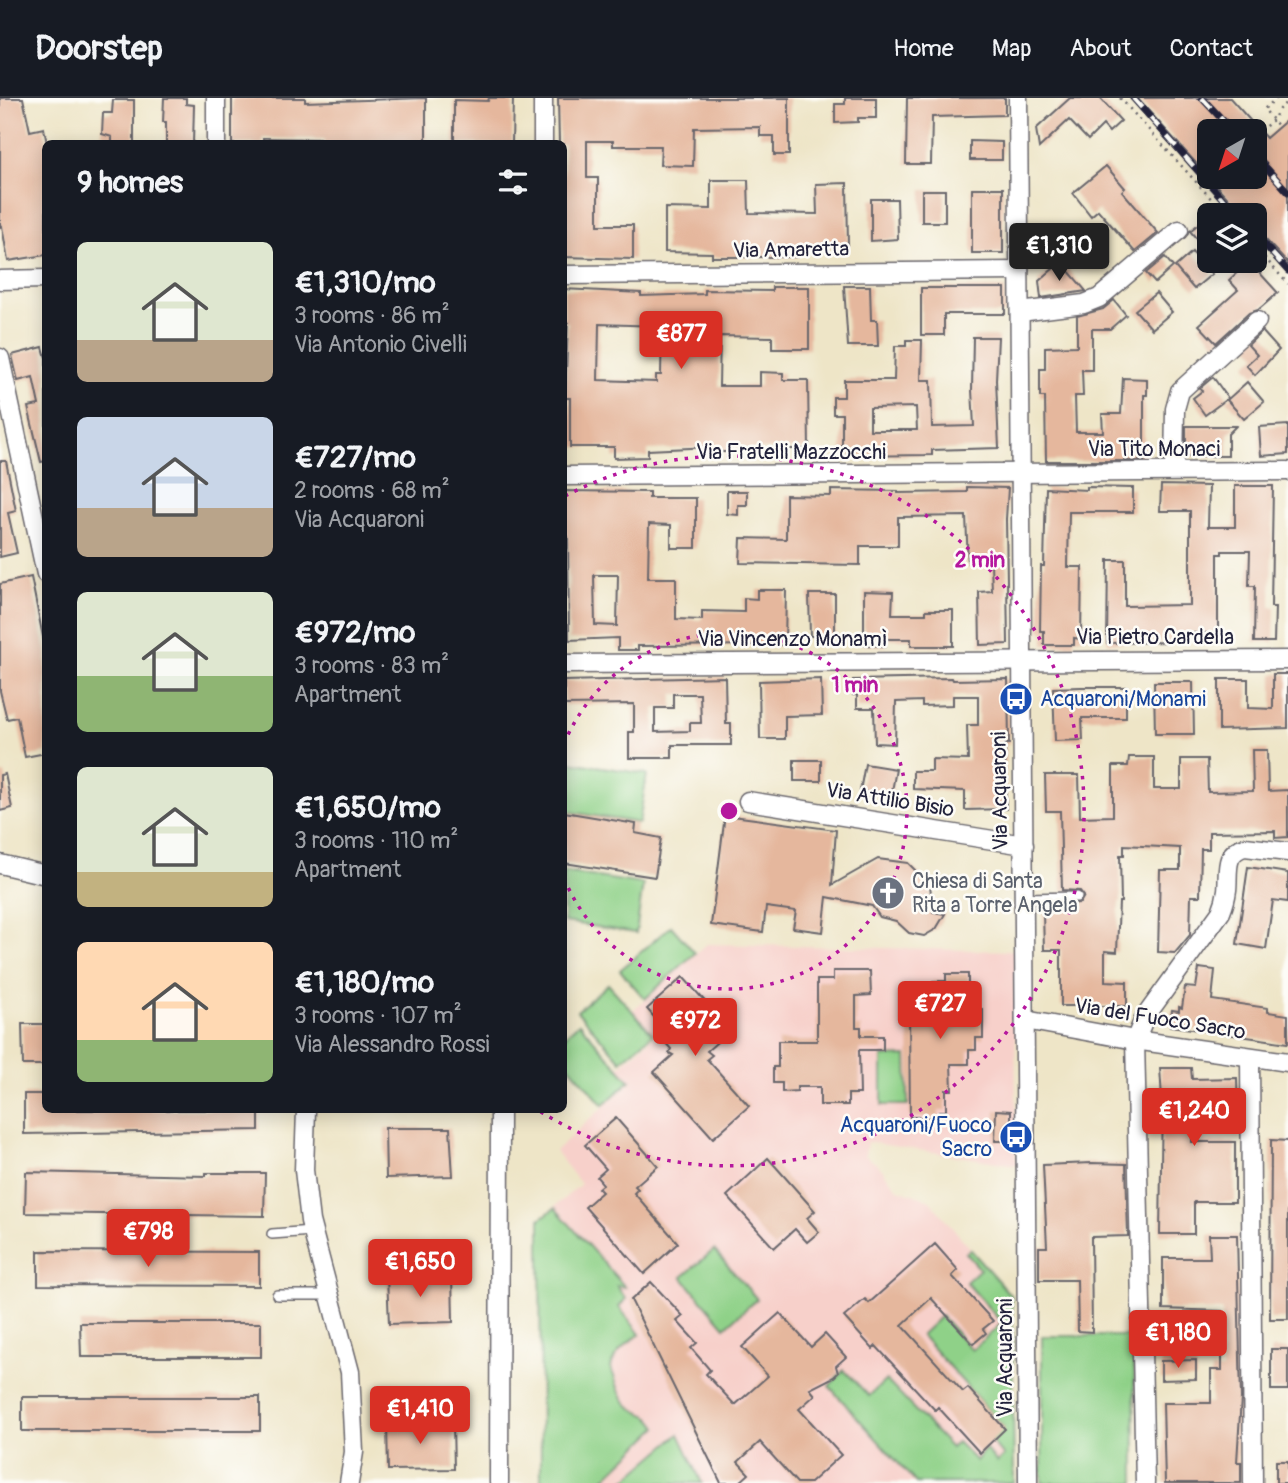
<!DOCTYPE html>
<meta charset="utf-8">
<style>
:root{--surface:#171b24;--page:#20242c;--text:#f1f3f6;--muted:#9ea1a6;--line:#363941;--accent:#d93025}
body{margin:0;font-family:Pangolin,sans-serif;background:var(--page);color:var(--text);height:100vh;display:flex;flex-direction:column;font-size:26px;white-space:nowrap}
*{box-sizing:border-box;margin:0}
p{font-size:23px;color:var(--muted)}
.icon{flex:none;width:38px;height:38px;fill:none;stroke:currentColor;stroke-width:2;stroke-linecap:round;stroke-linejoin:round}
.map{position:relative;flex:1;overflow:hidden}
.drawer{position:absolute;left:42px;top:42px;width:525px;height:973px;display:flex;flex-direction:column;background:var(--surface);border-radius:10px;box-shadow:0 4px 18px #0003}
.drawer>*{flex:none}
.needle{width:46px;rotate:219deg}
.controls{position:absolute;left:1197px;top:21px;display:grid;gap:14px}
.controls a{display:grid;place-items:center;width:70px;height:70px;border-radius:10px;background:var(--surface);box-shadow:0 4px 18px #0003;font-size:35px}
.price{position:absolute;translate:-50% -60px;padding:0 16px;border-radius:7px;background:var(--accent);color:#fff;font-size:23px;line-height:46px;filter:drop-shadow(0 2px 4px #0008)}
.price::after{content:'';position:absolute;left:50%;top:42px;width:21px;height:16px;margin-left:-10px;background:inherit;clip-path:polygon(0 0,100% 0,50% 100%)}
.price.on{background:#222;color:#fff}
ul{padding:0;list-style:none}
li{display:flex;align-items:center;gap:21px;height:175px;padding:0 35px}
li span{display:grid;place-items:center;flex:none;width:196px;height:140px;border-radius:10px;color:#555}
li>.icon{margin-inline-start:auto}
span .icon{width:84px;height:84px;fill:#fffc;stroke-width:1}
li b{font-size:30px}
h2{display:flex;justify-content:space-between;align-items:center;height:84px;padding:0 35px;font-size:30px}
header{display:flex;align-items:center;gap:42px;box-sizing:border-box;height:98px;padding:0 35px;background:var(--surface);border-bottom:2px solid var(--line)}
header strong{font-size:33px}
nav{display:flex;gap:38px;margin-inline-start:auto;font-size:24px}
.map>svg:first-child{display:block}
.built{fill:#f7d0ca}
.green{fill:#8fd188;stroke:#587a62;stroke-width:2}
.building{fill:#e5b79d;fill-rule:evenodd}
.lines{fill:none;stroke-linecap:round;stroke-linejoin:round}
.service-casing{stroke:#69666c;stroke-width:12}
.minor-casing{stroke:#69666c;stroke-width:21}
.path{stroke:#69666c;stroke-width:2.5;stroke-dasharray:2 5;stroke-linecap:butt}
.service{stroke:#fff;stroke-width:9}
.minor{stroke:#fff;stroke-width:18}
.rail-casing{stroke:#22223b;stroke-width:7}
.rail{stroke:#fdfcf7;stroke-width:4.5;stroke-dasharray:13;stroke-linecap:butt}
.path-bridge{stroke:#69666c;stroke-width:2.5;stroke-dasharray:2 5;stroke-linecap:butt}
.ring{fill:none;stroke:#b5179e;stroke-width:3.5;stroke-dasharray:3.5 7}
.labels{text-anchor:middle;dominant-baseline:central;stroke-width:5;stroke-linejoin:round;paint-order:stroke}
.street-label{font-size:21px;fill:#22223b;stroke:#fdfcf7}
.transit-label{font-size:21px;fill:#164399;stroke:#fdfcf7;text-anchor:start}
.worship-label{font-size:21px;fill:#5b616d;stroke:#fdfcf7;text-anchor:start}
.centre{fill:#b5179e;stroke:#fdfcf7;stroke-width:3.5}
.ring-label{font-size:21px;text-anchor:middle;font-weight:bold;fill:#b5179e;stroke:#fdfcf7;stroke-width:5;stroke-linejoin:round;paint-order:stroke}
</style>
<header>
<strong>Doorstep</strong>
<nav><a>Home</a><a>Map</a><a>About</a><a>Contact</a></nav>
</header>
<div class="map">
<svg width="1288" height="1385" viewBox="0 0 1288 1385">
<rect width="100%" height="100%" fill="#fdfcf7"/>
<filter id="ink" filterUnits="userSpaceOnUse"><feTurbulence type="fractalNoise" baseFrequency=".0143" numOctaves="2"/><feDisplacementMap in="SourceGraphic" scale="14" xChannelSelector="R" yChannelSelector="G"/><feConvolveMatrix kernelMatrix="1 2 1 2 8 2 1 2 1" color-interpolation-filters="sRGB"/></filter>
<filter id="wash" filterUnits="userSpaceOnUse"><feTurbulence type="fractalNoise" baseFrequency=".00686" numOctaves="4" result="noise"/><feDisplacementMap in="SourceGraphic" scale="28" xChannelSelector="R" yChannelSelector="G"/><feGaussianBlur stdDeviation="1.57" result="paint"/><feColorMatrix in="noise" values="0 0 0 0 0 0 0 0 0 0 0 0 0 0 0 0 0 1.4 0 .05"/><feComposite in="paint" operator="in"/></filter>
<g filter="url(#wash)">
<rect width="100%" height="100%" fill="#eee5c7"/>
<polygon class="built" points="707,846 1015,853 1016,1067 867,1044 865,1057 879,1068 898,1091 929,1102 1012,1199 1014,1385 541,1385 540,1121 581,1086 555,1053 631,984 619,969 655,937 633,912"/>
<g class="green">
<polygon points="564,663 647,676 639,725 564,713"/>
<polygon points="564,774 643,786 636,835 564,824"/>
<polygon points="671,828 695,855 645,901 620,872"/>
<polygon points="608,886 653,936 621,963 577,913"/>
<polygon points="579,925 630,983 603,1007 564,962 564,939"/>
<polygon points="907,958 908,1007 882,1007 882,959"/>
<path d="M555,1110L625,1189L617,1188L626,1201L619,1209L640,1236C628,1245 613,1255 611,1270C616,1283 620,1302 632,1310C646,1319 647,1313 658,1329L600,1385H541L540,1121Z"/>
<polygon points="970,1151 1012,1199 1014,1385 916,1385 829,1288 844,1272 869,1298 886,1282 951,1350 957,1344 976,1363 985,1351 997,1364 1004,1358 991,1343 1004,1330 921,1237 941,1218 972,1252 1002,1225 966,1184 980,1171 966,1155"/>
<polygon points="714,1152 757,1201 725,1229 682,1179"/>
<polygon points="1042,1238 1134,1238 1135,1385 1042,1385"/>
<polygon points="679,1336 702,1385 622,1385"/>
</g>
<g id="blocks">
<g class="building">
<polygon points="0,0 23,0 30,33 44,30 47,46 46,157 8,163 2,128 0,129"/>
<polygon points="164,0 186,0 186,6 194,7 193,46 166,46 166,24 163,24"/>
<polygon points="232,0 305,0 305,4 426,0 426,46 325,46 325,41 263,40 263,46 232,46"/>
<polygon points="489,0 513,0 512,46 454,46 454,2 488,3"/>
<polygon points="558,0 789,0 789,57 774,57 774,38 760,38 760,29 694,30 693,68 660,67 661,48 613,48 613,43 587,43 587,80 598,80 598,127 633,127 633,161 564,159 564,46 559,46"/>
<polygon points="845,0 876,0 876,20 858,20 858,24 835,25 835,6 845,6"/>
<polygon points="907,0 1005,0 1005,17 932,19 931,66 906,66"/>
<polygon points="1070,0 1100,0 1121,23 1109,34 1103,27 1088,42 1069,22 1039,50 1036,31"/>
<path d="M1137,0H1230L1266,40L1288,21V166L1255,130V117H1243ZM1209,33H1255V79H1209Z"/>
<polygon points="113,2 134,2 134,46 112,46 112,39 102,36 103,15 112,15"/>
<polygon points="970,43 1002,44 1002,62 970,62"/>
<polygon points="1106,68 1125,90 1122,93 1158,135 1135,154 1098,112 1091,118 1073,95"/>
<polygon points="711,82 748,82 749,115 817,116 816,86 847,85 848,147 798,148 798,159 712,159 712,155 665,154 665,110 711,111"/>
<rect x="972" y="90" width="31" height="65"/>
<rect x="922" y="92" width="23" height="32"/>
<polygon points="871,101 897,101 898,141 871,143"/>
<polygon points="1209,117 1209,155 1190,133"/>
<polygon points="1192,154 1212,176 1194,191 1175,169"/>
<polygon points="1165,159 1173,169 1155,185 1146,175"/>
<polygon points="1233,163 1249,163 1278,195 1258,212 1249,215 1216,245 1199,227 1238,192 1229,182 1241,171"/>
<polygon points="1061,164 1086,193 1041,200 1039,183"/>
<polygon points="844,188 870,188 871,222 877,222 878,248 848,248"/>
<path d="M772,189H809V251H772V239L720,238L719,288H760V274L783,275V282H808L809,351H742V354H711V349L648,352V359L614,360V349H570V300H565L568,224H564V191L641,195V198L705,196V192L772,193ZM701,220L702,246L676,245L675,221ZM599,226L659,228V231H662L661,277H656V284L598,282Z"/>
<polygon points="921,190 1005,190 1005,216 944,216 944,237 921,237"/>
<polygon points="1156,195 1172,214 1152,231 1135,212"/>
<polygon points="1114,202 1126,217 1110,231 1092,231 1092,272 1082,272 1083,298 1075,298 1076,334 1103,334 1102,316 1121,316 1123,280 1147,281 1147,297 1144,297 1144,363 1046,363 1045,299 1040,299 1040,271 1045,271 1045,249 1077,248 1077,218 1103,211"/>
<polygon points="1262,233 1279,252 1255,277 1246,267 1257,257 1248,247"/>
<path d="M973,239H998L996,282L999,350L932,352V357L842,358V316H833V299H844V282H894L895,248H906V242H922L921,282H931L932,329L974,328L972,292ZM916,309L917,332H870V310Z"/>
<polygon points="43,249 46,260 46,363 41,364 28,309 39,307 33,279 18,283 12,257"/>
<polygon points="1213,279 1228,300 1205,317 1193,300 1202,293 1200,290"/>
<polygon points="1247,284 1264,304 1244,321 1227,302"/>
<polygon points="1288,327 1288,356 1261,358 1259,329"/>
<polygon points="1186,328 1236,328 1228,336 1228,358 1186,358"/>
<polygon points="0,363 6,363 16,413 8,415 17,455 0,459"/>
<polygon points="1161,387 1209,388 1208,429 1235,429 1235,388 1273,388 1271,509 1275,509 1274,544 1254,544 1255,488 1249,488 1250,453 1222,453 1222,456 1218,456 1218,535 1173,535 1173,544 1107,545 1108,462 1125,462 1125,508 1190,507 1190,413 1160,413"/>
<polygon points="967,389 1008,390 1006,421 1008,546 980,547 979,494 992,493 991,465 968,465 966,418 898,419 898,448 860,448 860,467 740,465 741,440 786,441 786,397 831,398 831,392 898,393 898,395 967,394"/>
<polygon points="1087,389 1133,390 1133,414 1069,414 1068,469 1082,469 1081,541 1074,540 1074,547 1044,547 1044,533 1040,533 1041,468 1044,468 1046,390 1087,392"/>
<path d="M564,393L649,394V400H696V450H671V427L649,426L648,480H676V521L702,522V513L744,514V500L757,501V492H786L785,547L638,548V552H618V540L569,542L568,439H564ZM594,477H618L617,528L595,527Z"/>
<polygon points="727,393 747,393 747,407 738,407 738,417 727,416"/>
<polygon points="31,479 46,554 46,655 25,659 17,619 7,621 0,593 0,486"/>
<polygon points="864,493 893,494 892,516 926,516 926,512 953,512 953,548 911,548 911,541 886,541 886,548 864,547"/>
<polygon points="809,496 835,496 835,538 810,538"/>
<polygon points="1273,576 1288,576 1288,630 1219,632 1219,581 1248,581 1248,610 1273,611"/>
<path d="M725,579L726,626H731V647H672V660H629V634H634V606L564,607V583ZM673,596H700L701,625H690V633L655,634V610H673Z"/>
<polygon points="952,580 953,582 1008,581 1009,646 1005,646 1006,711 965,712 965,693 913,691 913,673 932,673 932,661 968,662 967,627 978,627 978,598 953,598 953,607 922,608 922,603 896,604 895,646 875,645 874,610 857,610 857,597 853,597 853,582"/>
<polygon points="821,581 822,617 785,618 785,641 760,641 759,583"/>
<polygon points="1154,584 1193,584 1194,636 1155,636"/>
<polygon points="1081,589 1126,589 1126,620 1082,620 1083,642 1055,643 1053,590"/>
<polygon points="1252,652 1267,652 1268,693 1288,692 1288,739 1275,740 1275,733 1209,734 1209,751 1201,751 1200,798 1191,798 1190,837 1175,855 1158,854 1160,772 1180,772 1180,750 1124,747 1124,757 1120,757 1121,804 1119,804 1117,854 1105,853 1105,883 1127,884 1127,908 1061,908 1061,852 1044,852 1043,814 1062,814 1062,806 1080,805 1084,798 1080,793 1062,792 1060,713 1046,713 1045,677 1079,677 1080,719 1113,718 1113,668 1128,668 1129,659 1154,659 1154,691 1181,691 1181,661 1207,661 1208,694 1253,693"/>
<rect x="794" y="662" width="27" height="21"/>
<polygon points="865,666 896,671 891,699 860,693"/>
<polygon points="5,676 12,710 0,713 0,677"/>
<polygon points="564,714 636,726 635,735 661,740 655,779 564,765"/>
<polygon points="725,717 836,732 832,787 878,761 908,765 930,787 933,814 945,816 936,831 924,838 909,835 896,823 880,819 872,808 827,799 823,834 793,830 796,813 766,809 763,834 711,827"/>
<polygon points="1248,769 1288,775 1288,804 1273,802 1266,851 1237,846"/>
<polygon points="1199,870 1215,872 1212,902 1268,910 1268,914 1288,917 1288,945 1170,928 1172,912 1179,913 1179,909 1182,910 1185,889 1196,890"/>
<polygon points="833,873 870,873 871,897 856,898 856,929 861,929 861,938 883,938 883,952 859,952 860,996 848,996 848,1007 820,1007 820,989 797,989 797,993 782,994 782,985 773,985 773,969 778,969 778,943 817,943 817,882 833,882"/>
<polygon points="946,876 968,876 968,911 983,911 983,940 976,940 976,952 969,952 969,966 951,966 952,992 946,992 946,1013 939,1013 939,1019 910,1019 909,912 907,911 907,897 921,897 921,891 933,891 933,883 946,883"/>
<polygon points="683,879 731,932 707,953 712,957 707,961 749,1008 713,1040 654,974 673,957 669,955 671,951 663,942 669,936 647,911"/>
<polygon points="22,926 46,926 46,967 23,967"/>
<polygon points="1160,970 1191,970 1192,981 1237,980 1238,1020 1192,1020 1192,1044 1235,1044 1235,1104 1194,1104 1194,1136 1160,1136 1162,1000"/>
<polygon points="24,996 46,996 46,1012 259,1012 259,1032 24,1036"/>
<polygon points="996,1012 1011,1013 1011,1043 995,1043"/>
<polygon points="616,1020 658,1068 635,1088 638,1091 634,1095 678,1145 644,1176 585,1109 602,1094 598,1090 603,1086 597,1079 606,1071 585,1047"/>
<polygon points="385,1030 450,1030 453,1078 386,1080"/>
<polygon points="1271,1042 1288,1043 1288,1221 1270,1221"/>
<polygon points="768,1060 815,1113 807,1120 819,1134 807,1144 795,1131 774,1150 727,1098"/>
<polygon points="1092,1065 1126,1066 1128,1138 1091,1139 1092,1234 1078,1233 1077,1182 1039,1182 1039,1149 1047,1149 1043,1067"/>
<polygon points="26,1074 206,1078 206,1075 265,1075 264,1118 25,1115"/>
<polygon points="1209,1137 1237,1137 1241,1300 1237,1364 1241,1364 1241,1385 1165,1385 1163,1305 1211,1305 1211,1272 1222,1272 1222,1213 1163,1211 1163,1160 1210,1160"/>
<polygon points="935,1146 958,1172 952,1178 993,1223 983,1231 986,1235 973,1246 931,1200 902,1227 963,1294 968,1290 1005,1331 980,1355 938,1309 935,1312 876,1248 873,1251 844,1219 865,1201 869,1205"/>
<polygon points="38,1153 259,1154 259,1188 38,1187"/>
<polygon points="452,1176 453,1224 389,1226 387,1178"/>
<polygon points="651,1184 683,1218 677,1223 697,1245 691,1250 710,1272 706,1276 735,1307 768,1278 742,1249 780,1215 811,1249 825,1236 846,1259 836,1268 838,1275 834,1279 810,1291 815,1297 799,1311 841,1357 810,1385 797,1385 760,1344 738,1364 749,1376 739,1385 721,1385 631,1202"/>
<polygon points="80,1225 261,1225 261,1259 81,1259"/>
<rect x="1271" y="1251" width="17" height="41"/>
<polygon points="1196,1262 1196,1281 1161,1282 1161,1263"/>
<rect x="22" y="1299" width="238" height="34"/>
<polygon points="453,1324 454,1371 388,1372 387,1325"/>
<rect x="1276" y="1363" width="12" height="22"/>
</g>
</g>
</g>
<g filter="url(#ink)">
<use href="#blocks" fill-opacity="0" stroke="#69666c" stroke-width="2"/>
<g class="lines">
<defs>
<g id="service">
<polyline points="1025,800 1077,799"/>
<polyline points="272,1136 312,1133"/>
<polyline points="277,1197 328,1197"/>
</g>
<g id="minor">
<polyline points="216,0 216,46"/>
<polyline points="1018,0 1028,1385"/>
<polyline points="543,46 543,0"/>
<polyline points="564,177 1019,173"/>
<polyline points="0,182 46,181"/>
<polyline points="1020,214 1084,206 1099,200 1179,132"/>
<polyline points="0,260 46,476"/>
<polyline points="1174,373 1175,311 1180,293 1257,223"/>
<polyline points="564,378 1288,373"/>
<polyline points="564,566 1288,562"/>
<polyline points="748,703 1024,747"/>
<polyline points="0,766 46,777"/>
<polyline points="1025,922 1135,942 1288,964"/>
<polyline points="1250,959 1253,1385"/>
<polyline points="306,1012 304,1072 310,1123 350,1274 354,1354 349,1385"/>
<polyline points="499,1385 500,1012"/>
<path d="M1145,1385L1135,942L1145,919L1221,814C1224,807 1226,800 1227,792C1229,775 1223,754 1245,749L1288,754"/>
</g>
</defs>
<use href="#service" class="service-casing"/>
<use href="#minor" class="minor-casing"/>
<g class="path">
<polyline points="1120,0 1226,117"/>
<polyline points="1277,0 1264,11 1279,29"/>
<polyline points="1255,37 1273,22 1279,11 1288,3"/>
<polyline points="1255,149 1288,186"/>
</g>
<use href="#service" class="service"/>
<use href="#minor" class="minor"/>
<defs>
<g id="rail">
<polyline points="1133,0 1237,117"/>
<polyline points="1202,0 1233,33"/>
<polyline points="1255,57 1288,94"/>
<polyline points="1255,136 1288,173"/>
</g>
</defs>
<use href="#rail" class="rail-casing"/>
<use href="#rail" class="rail"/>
<polyline class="path-bridge" points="1198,85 1209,75"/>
</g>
</g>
<g class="ring">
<path d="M564 646A178 178 0 1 1 564 780"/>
<path d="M565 398A355 355 0 1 1 538 1012"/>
</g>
<defs>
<symbol id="bus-disc" viewBox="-11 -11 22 22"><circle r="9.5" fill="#1a4fb4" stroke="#fdfcf7"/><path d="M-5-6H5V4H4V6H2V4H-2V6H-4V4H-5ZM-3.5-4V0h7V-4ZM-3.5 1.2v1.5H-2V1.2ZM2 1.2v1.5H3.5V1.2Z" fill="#fff"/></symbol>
<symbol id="church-disc" viewBox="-11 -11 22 22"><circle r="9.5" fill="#6b7280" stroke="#fdfcf7"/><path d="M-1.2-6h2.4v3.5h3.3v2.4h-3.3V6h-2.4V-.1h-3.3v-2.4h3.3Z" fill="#fff"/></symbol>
</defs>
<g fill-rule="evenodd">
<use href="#bus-disc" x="997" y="582" width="38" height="38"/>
<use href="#church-disc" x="869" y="776" width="38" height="38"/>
<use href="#bus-disc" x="997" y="1020" width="38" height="38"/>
</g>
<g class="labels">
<g class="street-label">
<text transform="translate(791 152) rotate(-1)">Via Amaretta</text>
<text x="1154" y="351">Via Tito Monaci</text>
<text x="791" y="354">Via Fratelli Mazzocchi</text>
<text x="1155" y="539">Via Pietro Cardella</text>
<text x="792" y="541">Via Vincenzo Monamì</text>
<text transform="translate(1000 693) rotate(-91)">Via Acquaroni</text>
<text transform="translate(890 702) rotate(9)">Via Attilio Bisio</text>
<text transform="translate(1160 921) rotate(9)">Via del Fuoco Sacro</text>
<text transform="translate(1005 1260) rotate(-90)">Via Acquaroni</text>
</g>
<g class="transit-label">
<text x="1040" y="601">Acquaroni/Monami</text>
<text x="992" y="1027" text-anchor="end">Acquaroni/Fuoco<tspan x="992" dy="24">Sacro</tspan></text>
</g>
<g class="worship-label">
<text x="912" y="783">Chiesa di Santa<tspan x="912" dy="24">Rita a Torre Angela</tspan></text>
</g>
</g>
<circle cx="729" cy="713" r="10" class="centre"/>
<g class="ring-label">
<text x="980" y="469">2 min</text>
<text x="855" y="594">1 min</text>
</g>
</svg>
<div class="controls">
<a><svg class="needle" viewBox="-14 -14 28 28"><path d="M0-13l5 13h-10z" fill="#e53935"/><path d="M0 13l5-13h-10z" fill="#9ea1a6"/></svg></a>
<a><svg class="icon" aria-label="layers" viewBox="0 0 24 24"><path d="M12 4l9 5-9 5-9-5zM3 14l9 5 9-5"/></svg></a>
</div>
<b class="price on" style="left:1059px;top:185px">€1,310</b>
<b class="price" style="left:681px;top:273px">€877</b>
<b class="price" style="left:940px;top:943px">€727</b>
<b class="price" style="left:695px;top:960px">€972</b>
<b class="price" style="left:1194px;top:1050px">€1,240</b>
<b class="price" style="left:148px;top:1171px">€798</b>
<b class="price" style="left:420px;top:1201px">€1,650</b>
<b class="price" style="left:1178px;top:1272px">€1,180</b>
<b class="price" style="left:420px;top:1348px">€1,410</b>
<section class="drawer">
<h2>9 homes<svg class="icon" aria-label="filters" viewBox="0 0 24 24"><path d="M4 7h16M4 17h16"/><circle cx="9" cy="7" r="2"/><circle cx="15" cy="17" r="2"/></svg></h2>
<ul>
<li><span style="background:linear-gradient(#dfe7d0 70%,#b9a48a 0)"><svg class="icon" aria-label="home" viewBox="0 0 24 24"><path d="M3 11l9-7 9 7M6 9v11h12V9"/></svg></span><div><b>€1,310/mo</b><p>3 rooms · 86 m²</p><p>Via Antonio Civelli</p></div></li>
<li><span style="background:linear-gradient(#c9d6e8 65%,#b9a48a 0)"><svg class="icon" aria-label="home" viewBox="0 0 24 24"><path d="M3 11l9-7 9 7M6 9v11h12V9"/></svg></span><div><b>€727/mo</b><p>2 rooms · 68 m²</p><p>Via Acquaroni</p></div></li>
<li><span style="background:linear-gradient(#dfe7d0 60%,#8fb573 0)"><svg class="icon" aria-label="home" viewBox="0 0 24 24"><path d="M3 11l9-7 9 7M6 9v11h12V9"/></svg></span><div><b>€972/mo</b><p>3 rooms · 83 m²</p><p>Apartment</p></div></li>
<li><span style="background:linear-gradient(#dfe7d0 75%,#c2b280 0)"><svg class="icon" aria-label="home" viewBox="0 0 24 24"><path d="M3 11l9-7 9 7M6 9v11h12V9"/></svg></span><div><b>€1,650/mo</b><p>3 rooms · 110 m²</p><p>Apartment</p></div></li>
<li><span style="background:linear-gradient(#ffd9b3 70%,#8fb573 0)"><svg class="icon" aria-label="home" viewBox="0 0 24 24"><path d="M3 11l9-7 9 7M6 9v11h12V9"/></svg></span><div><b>€1,180/mo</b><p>3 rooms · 107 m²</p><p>Via Alessandro Rossi</p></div></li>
</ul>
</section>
</div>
